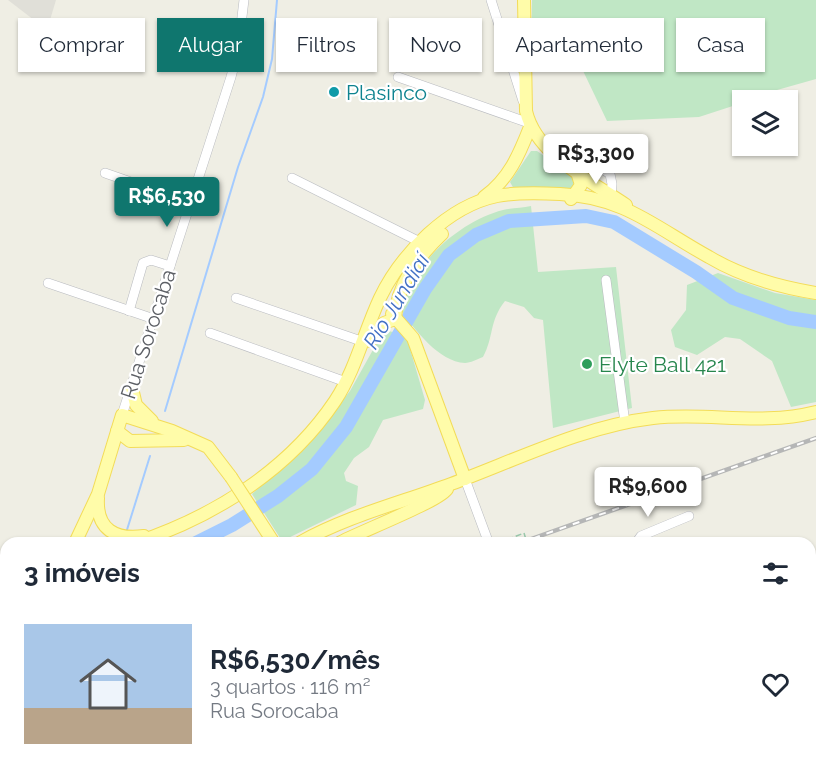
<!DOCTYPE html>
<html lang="pt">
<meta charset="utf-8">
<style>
:root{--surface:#fff;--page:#f6f6f7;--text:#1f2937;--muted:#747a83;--line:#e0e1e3;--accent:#0f766e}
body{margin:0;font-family:Raleway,sans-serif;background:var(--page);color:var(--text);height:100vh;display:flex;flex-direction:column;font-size:22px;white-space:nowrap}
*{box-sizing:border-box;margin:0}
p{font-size:20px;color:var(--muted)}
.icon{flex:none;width:33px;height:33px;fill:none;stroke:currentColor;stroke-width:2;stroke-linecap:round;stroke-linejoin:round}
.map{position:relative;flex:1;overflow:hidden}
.side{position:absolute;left:0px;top:537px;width:816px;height:236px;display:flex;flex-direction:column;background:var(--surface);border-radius:18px 18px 0 0;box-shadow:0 2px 4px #0004}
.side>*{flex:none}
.top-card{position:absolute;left:18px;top:18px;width:780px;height:54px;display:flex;gap:12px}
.tools{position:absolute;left:732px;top:90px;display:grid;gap:12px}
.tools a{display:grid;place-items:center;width:66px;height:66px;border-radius:0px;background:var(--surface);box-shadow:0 2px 4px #0004;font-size:30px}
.price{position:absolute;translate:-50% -51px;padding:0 14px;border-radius:6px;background:#fff;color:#222;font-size:20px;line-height:39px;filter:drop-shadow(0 2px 3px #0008)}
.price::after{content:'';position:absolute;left:50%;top:36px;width:18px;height:14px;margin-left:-9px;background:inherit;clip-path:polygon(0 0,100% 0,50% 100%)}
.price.active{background:var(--accent);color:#fff}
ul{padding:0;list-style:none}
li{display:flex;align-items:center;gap:18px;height:150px;padding:0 24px}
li+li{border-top:2px solid var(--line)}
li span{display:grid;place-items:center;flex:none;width:168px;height:120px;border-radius:0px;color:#555}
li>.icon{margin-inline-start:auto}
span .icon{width:72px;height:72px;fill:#fffc;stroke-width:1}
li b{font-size:26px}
h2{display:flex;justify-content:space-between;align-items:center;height:72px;padding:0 24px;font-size:26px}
.chip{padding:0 21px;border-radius:0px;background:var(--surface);box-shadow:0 2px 4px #0004;font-size:21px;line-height:54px}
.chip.active{background:var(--accent);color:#fff}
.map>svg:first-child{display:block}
.industrial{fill:#e0dfd8}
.green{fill:#c0e7c5}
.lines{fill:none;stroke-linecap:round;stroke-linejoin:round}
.stream{stroke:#a4cbff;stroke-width:2}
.canal{stroke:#a4cbff;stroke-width:8}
.river{stroke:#a4cbff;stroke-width:14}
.minor-casing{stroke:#b9bbc0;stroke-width:10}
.major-casing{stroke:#f3dc58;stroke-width:14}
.path{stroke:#99c8ac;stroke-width:1.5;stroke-dasharray:6 3;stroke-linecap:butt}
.minor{stroke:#fff;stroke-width:9}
.major{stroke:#fffca9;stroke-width:12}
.rail-casing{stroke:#b5b6b6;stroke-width:4.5}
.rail{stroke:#fff;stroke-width:2;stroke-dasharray:7;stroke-linecap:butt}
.major-bridge-casing{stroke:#f3dc58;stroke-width:14;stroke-linecap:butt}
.path-bridge{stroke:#99c8ac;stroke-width:1.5;stroke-dasharray:6 3;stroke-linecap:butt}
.major-bridge{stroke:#fffca9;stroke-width:12}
.culture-dot{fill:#0f9aa8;stroke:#fff;stroke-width:2}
.leisure-dot{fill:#2e9e5b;stroke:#fff;stroke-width:2}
.labels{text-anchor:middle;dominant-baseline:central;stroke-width:4.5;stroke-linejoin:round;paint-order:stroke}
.culture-label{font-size:21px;fill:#0d838f;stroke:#fff;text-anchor:start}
.street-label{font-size:21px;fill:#5c5f65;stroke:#fff}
.leisure-label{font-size:21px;fill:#27864d;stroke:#fff;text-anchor:start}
.water-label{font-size:22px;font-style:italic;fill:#4472c5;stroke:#fff}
</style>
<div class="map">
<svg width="816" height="772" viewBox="0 0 816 772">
<rect width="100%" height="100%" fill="#efeee4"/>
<polygon class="industrial" points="8,0 56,0 47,30"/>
<g class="green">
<polygon points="532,0 816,0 816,79 742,100 742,103 699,117 607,121 574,52 531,60"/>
<polygon points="531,151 537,151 576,178 573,191 514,189 510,182"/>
<path d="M531,206L538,272L616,267L632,408L553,428L543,320L534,318L524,307L505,301C489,321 494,337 483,357C478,359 470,363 465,363C439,362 414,329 401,310C410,266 459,221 503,210C512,208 522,208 531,206Z"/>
<polygon points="718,273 775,293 816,300 816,402 791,407 772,361 740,339 725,337 697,355 675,347 671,330 686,310 687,285"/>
<polygon points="384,330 406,335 425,400 423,409 383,420 369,447 354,458 344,473 346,481 358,486 356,505 282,541 252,494 299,453 350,391"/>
</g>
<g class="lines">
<g class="stream">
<polyline points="165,411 238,167 263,97 272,59 277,0"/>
<polyline points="126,533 150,456"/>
</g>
<polyline class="canal" points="395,766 397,772"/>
<g class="river">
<polyline points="196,543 232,525 278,496 312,469 346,427 425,289 449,255 476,235 509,221 586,216 614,222 696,272 733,298 789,318 816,322"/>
<polyline points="0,583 6,583"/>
</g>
<defs>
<g id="minor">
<polyline points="491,0 523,101"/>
<polyline points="398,77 529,123"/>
<polyline points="574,169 589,161 610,174 612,184 611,195"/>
<polyline points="105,173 188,202"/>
<polyline points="292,178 420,242"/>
<polyline points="606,280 625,423"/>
<polyline points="48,283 154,319"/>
<polyline points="236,298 364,342"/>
<polyline points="129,311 143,263 151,260 170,266"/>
<polyline points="210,333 346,382"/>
<polyline points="122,415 231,77 238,50 244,0"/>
<polyline points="465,479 488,541"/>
<polyline points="636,543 641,536 689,516"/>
<polyline points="810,601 816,598"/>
<polyline points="242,766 247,772"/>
<polyline points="279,766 287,772"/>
<polyline points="473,766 475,772"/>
<polyline points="535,766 536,772"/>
<polyline points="575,766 577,772"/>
<polyline points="677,766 677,772"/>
<polyline points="800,766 802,772"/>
<polyline points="403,771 415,766"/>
<polyline points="226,772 230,766"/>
<polyline points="310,772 313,766"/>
</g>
<g id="major">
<path d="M524,0L526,111C536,155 591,181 626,205"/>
<path d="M484,197C509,179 519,155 530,127"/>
<polyline points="571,199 581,185 577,172"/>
<polyline points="392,314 413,338 465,479"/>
<path d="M395,319C396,285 418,257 442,234"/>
<polyline points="370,341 384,323 395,319"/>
<polyline points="132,388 136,405 152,421"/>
<polyline points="117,431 130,441 184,440"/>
<path d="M98,498C96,530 116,540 144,536"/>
<polyline points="75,543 98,494 122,415 172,431 208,447 231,477"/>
<path d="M135,543C213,517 288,471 335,401C356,369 364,332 380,298C401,254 448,206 497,196C517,192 540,193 560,194C625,197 656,228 709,257C741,276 779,287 816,293"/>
<path d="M299,543C347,516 400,503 451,484C516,460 584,426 653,418C709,412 760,426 816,412"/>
<path d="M339,543C357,533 442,500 447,489"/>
<polyline points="0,562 6,562"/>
<polyline points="0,656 6,656"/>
<polyline points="0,716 6,716"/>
<polyline points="810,739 816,741"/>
<polyline points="152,772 163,769"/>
<polyline points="360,772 363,766"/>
<polyline points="371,772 374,766"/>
</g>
</defs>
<use href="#minor" class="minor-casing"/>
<use href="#major" class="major-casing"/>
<polyline class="path" points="499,543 524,533"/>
<use href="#minor" class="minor"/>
<use href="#major" class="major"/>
<defs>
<g id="rail">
<polyline points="520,543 816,438"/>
<polyline points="0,683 6,683"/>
</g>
</defs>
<use href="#rail" class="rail-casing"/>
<use href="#rail" class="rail"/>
<defs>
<polyline id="major-bridge" points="231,477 274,543"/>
</defs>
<use href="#major-bridge" class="major-bridge-casing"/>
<polyline class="path-bridge" points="524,533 527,543"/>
<use href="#major-bridge" class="major-bridge"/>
</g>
<circle class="culture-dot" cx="334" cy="92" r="6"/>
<circle class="leisure-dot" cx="587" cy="364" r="6"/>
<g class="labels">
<g class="culture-label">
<text x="346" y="92">Plasinco</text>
</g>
<g class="street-label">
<text transform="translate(148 334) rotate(-72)">Rua Sorocaba</text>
</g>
<g class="leisure-label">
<text x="599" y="364">Elyte Ball 421</text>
</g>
<g class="water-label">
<text transform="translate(396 301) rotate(-59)">Rio Jundiaí</text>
</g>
</g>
</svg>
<div class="tools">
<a><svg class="icon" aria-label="layers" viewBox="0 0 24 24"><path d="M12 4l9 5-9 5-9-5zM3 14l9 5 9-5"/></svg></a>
</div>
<b class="price" style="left:596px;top:185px">R$3,300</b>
<b class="price active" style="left:167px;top:228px">R$6,530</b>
<b class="price" style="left:648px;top:518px">R$9,600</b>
<div class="top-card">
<a class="chip">Comprar</a>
<a class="chip active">Alugar</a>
<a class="chip">Filtros</a>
<a class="chip">Novo</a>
<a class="chip">Apartamento</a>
<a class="chip">Casa</a>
</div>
<section class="side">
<h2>3 imóveis<svg class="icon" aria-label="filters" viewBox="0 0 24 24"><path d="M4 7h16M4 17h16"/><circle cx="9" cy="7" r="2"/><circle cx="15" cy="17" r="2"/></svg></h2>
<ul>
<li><span style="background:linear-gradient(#a9c7e8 70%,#b9a48a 0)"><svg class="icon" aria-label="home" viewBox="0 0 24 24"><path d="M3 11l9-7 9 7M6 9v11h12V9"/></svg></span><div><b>R$6,530/mês</b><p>3 quartos · 116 m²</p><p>Rua Sorocaba</p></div><svg class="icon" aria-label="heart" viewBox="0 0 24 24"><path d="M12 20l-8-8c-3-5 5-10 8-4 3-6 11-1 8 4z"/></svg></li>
</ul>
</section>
</div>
